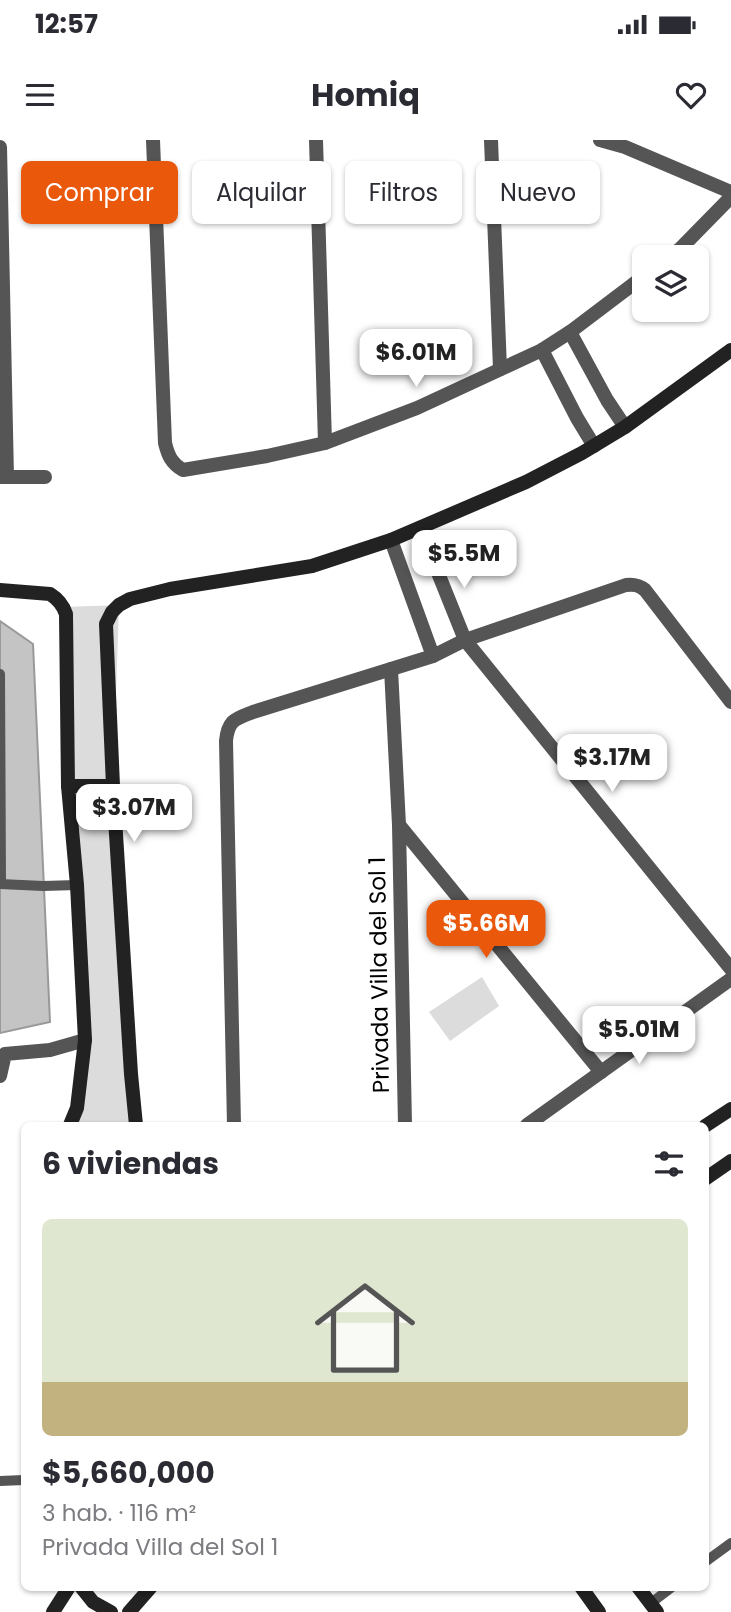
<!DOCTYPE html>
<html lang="es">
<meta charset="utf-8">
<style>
:root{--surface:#fff;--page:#f7f7f7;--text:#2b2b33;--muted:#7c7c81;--accent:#ea580c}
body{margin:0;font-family:Poppins,sans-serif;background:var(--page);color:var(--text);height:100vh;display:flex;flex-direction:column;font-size:26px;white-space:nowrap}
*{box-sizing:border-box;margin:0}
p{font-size:23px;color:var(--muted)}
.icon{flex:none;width:38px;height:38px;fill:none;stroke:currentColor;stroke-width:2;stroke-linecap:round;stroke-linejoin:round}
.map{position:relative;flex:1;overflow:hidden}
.side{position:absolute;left:21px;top:982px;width:688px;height:469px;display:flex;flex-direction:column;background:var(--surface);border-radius:10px;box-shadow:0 2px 5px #0004}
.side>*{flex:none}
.top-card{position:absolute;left:21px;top:21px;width:690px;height:63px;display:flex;gap:14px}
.fabs{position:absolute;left:632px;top:105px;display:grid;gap:14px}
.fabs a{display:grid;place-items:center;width:77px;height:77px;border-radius:10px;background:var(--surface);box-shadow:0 2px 5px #0004;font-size:35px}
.price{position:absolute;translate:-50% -60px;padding:0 16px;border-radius:14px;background:#fff;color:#222;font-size:23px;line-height:46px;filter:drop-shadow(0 2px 4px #0008)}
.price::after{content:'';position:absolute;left:50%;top:42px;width:21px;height:16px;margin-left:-10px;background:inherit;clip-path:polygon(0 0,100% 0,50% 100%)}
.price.selected{background:var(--accent);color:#fff}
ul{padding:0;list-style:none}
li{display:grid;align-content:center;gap:14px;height:371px;padding:0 21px}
li span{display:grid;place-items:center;height:217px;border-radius:10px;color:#555}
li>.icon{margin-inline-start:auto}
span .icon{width:126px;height:126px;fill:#fffc;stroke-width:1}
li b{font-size:30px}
h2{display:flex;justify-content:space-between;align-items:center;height:84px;padding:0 21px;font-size:30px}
.pill{padding:0 24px;border-radius:10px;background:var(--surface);box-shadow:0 2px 5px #0004;font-size:24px;line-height:63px}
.pill.selected{background:var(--accent);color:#fff}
.status{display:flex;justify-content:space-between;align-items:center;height:49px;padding:0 35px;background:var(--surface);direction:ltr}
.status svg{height:19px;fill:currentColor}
header{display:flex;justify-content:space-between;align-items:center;height:91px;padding:0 21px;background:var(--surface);font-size:32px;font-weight:700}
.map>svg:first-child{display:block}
.green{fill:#dcdcdc}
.building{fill:#c4c4c4;stroke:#999;stroke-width:2}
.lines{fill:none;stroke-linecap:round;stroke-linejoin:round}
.lane{stroke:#555;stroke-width:10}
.street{stroke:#555;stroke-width:14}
.secondary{stroke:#222;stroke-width:14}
.labels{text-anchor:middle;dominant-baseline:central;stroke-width:5;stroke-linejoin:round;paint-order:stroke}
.street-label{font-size:23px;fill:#000;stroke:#fff}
</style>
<div class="status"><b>12:57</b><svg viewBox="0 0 49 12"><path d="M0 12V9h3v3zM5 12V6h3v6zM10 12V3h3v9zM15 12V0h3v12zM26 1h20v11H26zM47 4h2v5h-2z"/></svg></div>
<header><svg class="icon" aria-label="menu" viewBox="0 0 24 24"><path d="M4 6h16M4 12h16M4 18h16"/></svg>Homiq<svg class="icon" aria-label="heart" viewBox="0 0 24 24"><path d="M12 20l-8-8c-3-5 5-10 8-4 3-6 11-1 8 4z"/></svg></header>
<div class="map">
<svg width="731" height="1472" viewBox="0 0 731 1472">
<rect width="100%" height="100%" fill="#fff"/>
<g class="green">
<polygon points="119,465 113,646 136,985 70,985 82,930 64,467"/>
<polygon points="482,837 499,866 450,901 429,872"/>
</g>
<polygon class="building" points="0,481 33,504 50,882 0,893"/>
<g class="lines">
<g class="lane">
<polyline points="0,534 1,744"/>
<polyline points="0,744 43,746 77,745"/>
<polyline points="0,1341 24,1340"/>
<polyline points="705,1422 731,1403"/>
<polyline points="651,1463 672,1447"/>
</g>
<g class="street">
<path d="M153,0L165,303C168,315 171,323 183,330L267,316L325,303L417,268L542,210L570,192L644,136"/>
<polyline points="316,0 325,303"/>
<polyline points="491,0 500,229"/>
<polyline points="600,0 625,7 731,52"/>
<polyline points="0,7 7,337"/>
<polyline points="669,117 680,109 731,57"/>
<polyline points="570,192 607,260 625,287"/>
<polyline points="542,210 577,278 594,306"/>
<polyline points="0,337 45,337"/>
<polyline points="420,388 465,500 731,829"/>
<polyline points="391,400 433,516"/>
<polyline points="391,529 399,685 405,985"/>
<polyline points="399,685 601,932"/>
<polyline points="0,936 5,914 50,910 85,900"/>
<path d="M234,985L226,601C228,580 235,579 253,572L433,516L465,500L626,445C634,444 639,445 645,450L731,562"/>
<polyline points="527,985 731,839"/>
</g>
<g class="secondary">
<path d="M0,450L50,454C58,459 63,465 66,474L68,646L77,745L85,900L77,968L70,985"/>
<polyline points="68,646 113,646"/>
<polyline points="136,985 131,934 113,646 106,484 112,472 119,465 130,459 170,449 312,426 391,400 526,342 582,313 625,287 731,210"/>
<polyline points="705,986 731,969"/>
<polyline points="705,1039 731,1021"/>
<polyline points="81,1447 93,1462 111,1472"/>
<polyline points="581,1447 599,1472"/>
<polyline points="638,1447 657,1472"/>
<polyline points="53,1472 69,1447"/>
<polyline points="129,1472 151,1447"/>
</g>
</g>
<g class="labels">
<g class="street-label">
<text transform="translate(379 835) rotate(-91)">Privada Villa del Sol 1</text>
</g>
</g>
</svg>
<div class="fabs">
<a><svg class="icon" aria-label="layers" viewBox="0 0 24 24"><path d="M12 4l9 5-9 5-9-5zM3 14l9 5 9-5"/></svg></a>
</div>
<b class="price" style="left:416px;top:249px">$6.01M</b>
<b class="price" style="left:464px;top:450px">$5.5M</b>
<b class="price" style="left:612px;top:654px">$3.17M</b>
<b class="price" style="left:134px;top:704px">$3.07M</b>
<b class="price selected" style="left:486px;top:820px">$5.66M</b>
<b class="price" style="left:639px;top:926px">$5.01M</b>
<div class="top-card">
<a class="pill selected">Comprar</a>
<a class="pill">Alquilar</a>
<a class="pill">Filtros</a>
<a class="pill">Nuevo</a>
</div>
<section class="side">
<h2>6 viviendas<svg class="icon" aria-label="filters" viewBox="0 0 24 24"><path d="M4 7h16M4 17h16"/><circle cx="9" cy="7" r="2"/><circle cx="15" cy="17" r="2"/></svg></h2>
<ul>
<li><span style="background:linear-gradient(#dfe7d0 75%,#c2b280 0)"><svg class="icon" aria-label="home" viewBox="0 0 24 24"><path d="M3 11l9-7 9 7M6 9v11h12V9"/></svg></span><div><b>$5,660,000</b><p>3 hab. · 116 m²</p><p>Privada Villa del Sol 1</p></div></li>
</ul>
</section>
</div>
